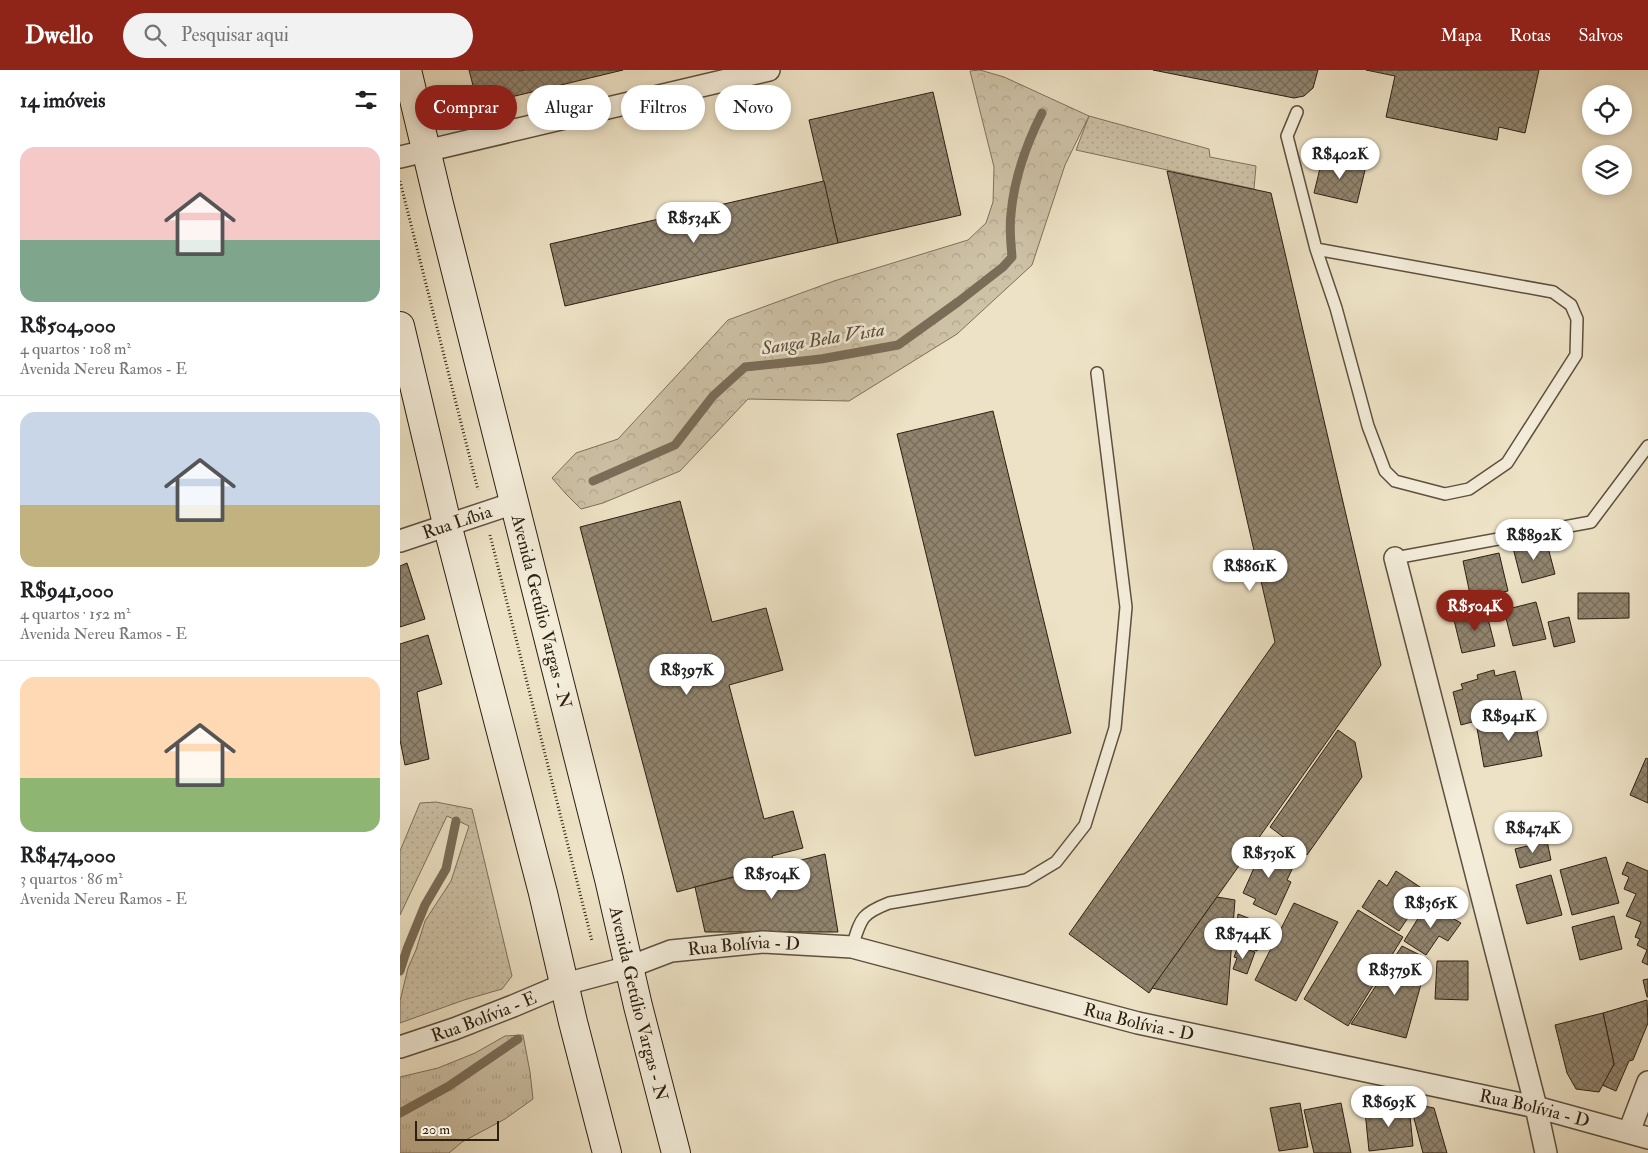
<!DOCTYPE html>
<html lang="pt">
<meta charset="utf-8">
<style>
:root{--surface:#fff;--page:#f2f2f2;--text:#202124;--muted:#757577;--line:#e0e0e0;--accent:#8f2418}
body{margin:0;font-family:"IM FELL Double Pica",serif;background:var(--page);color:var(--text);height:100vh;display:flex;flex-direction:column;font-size:19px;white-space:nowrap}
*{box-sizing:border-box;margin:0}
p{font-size:16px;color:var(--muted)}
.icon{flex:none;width:28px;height:28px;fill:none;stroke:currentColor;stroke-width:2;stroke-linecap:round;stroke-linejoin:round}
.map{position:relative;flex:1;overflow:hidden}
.side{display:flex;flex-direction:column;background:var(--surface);width:400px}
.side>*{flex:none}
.hud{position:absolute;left:15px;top:15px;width:475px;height:45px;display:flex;gap:10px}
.buttons{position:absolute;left:1182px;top:15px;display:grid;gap:10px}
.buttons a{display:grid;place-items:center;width:50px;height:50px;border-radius:50%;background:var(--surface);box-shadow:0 2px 8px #0003;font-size:25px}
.scale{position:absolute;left:15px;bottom:12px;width:84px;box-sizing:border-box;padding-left:5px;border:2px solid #2e2011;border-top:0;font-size:14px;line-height:18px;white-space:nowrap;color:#2e2011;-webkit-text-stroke:4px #f3ecd9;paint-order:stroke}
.price{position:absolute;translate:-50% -42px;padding:0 11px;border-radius:18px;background:#fff;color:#222;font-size:16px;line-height:32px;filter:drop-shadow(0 1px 2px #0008)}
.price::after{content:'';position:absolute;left:50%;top:30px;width:15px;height:11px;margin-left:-8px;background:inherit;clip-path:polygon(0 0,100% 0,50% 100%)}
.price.selected{background:var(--accent);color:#fff}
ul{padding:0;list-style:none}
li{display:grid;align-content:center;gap:10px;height:265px;padding:0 20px}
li+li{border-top:1px solid var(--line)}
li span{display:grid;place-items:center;height:155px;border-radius:15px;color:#555}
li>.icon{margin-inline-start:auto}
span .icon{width:90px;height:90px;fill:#fffc;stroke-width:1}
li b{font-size:21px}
h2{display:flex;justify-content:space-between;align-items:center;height:60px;padding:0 20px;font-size:21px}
.tag{padding:0 18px;border-radius:22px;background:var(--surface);box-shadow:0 2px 8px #0003;font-size:18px;line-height:45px}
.tag.selected{background:var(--accent);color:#fff}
header{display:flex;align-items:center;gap:30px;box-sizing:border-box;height:70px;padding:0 25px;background:var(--accent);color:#fff}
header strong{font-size:24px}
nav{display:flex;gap:28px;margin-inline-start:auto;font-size:18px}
.search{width:350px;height:45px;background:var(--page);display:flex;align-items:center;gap:12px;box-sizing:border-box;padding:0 18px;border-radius:28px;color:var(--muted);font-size:19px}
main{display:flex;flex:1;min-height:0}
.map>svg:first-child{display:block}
.grass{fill:url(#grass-dots);stroke:#7e705c}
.forest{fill:url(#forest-crowns);stroke:#7e705c}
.park{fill:url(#park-tufts);stroke:#7e705c}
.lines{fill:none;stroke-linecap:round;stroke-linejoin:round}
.stream{stroke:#7a6d58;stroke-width:9}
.building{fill:url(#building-cross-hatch);stroke:#2e2011}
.lane-casing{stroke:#5e503e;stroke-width:14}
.street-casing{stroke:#5e503e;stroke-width:24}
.secondary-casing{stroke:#2e2011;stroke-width:30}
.path{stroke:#2e2011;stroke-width:3;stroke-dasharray:1 2.5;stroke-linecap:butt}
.lane{stroke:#f3ecd9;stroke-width:11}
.street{stroke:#f3ecd9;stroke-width:21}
.secondary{stroke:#f3ecd9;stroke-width:28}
.labels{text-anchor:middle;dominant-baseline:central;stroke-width:5;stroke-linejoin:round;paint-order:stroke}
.street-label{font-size:18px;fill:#2e2011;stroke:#f3ecd9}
.water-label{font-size:19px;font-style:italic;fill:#5a4d3b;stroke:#f3ecd9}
</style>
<header>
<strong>Dwello</strong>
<div class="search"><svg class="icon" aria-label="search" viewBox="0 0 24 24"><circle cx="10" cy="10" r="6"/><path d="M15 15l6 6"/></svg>Pesquisar aqui</div>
<nav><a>Mapa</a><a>Rotas</a><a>Salvos</a></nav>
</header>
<main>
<section class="side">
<h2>14 imóveis<svg class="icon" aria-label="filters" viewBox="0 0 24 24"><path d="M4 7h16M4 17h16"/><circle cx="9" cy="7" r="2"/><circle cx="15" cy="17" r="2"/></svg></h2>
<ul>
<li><span style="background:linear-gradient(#f6c9c9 60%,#7fa58c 0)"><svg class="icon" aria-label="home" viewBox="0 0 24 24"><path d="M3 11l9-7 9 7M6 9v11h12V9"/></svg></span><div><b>R$504,000</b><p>4 quartos · 108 m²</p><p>Avenida Nereu Ramos - E</p></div></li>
<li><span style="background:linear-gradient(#c9d6e8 60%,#c2b280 0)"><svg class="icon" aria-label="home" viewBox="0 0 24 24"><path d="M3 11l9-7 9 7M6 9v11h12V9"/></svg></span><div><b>R$941,000</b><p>4 quartos · 152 m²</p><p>Avenida Nereu Ramos - E</p></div></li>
<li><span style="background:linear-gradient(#ffd9b3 65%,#8fb573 0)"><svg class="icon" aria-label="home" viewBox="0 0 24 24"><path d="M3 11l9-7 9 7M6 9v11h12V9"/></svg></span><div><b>R$474,000</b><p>3 quartos · 86 m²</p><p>Avenida Nereu Ramos - E</p></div></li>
</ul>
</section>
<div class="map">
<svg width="1248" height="1083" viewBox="0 0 1248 1083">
<defs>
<pattern id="grass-dots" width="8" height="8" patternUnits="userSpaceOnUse" patternTransform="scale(1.25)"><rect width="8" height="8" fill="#cdc1a6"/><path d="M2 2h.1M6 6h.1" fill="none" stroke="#b0a68e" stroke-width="1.8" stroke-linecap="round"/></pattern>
<pattern id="forest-crowns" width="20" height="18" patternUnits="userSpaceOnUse" patternTransform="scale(1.25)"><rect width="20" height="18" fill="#cdc1a6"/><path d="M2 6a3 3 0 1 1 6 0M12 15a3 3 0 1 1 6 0" fill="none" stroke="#b0a68e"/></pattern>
<pattern id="park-tufts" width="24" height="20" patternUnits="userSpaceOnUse" patternTransform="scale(1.25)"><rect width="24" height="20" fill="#cdc1a6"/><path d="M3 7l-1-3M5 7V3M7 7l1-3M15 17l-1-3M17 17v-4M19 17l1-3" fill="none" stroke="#b0a68e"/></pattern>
<pattern id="building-cross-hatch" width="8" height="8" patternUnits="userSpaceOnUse" patternTransform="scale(1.25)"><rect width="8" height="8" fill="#91856f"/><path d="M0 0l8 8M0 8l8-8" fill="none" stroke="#776c5a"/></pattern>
</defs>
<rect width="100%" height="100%" fill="#ede2c5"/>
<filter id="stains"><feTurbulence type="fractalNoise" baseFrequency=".004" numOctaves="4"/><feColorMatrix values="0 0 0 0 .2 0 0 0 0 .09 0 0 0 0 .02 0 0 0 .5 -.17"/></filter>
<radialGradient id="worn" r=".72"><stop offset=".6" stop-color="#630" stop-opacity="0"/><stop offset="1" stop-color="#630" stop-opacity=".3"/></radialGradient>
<g class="grass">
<polygon points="689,46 809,79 810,87 856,96 854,119 676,80"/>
<polygon points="36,732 72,739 112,906 102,919 64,930 0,953 0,931 8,898 16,880 25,851 51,811 69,756 47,746 0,845 0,781 20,733"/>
</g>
<polygon class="forest" points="580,0 604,7 689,46 665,95 632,195 557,264 449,331 348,329 280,401 203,433 181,439 166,424 152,408 176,383 218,369 328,250 434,211 568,170 586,153 593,132 594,97 570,1"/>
<polygon class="park" points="123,965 130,1002 133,1029 105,1049 62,1072 49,1083 0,1083 0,1007 38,998 75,983 105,966"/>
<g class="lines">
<g class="stream">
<path d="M193,411L275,375L313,326L345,297L421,289L498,275L558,232L603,197L612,187C611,173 609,158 611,144C614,108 626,75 642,43"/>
<polyline points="0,901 7,879 25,835 46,799 56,751"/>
<polyline points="0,1043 49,1016 118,969"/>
</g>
</g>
<g class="building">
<polygon points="69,0 119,0 119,1 125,0 223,0 78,35"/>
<polygon points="753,0 918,0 913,18 904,26 894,28"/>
<polygon points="966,0 1139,0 1125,63 1099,57 1097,70 986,47 995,6"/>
<polygon points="533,22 561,145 438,173 409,50"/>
<polygon points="923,86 966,96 957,133 914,123"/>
<polygon points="767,101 871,123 981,595 749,923 669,864 875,572"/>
<polygon points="424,111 438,173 165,236 150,174"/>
<polygon points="593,341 671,663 575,686 497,364"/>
<polygon points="280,431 312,552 366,538 383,600 329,615 364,749 393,741 403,778 372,786 374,796 277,822 180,457"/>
<polygon points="1146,470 1155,504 1122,513 1113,478"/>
<polygon points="1099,483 1108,521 1071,529 1063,491"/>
<polygon points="7,493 25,549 0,557 0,496"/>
<polygon points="1178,523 1229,523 1229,548 1178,549"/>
<polygon points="1136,532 1146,569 1113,576 1104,540"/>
<polygon points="1090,541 1091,548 1088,549 1095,576 1062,583 1054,550"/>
<polygon points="1169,547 1175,572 1154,577 1148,552"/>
<polygon points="28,565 42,614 17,622 29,689 5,695 0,670 0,574"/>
<polygon points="1094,600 1095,606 1115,601 1124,638 1061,655 1053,622 1063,619 1061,614 1078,609 1077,605"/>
<polygon points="1134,646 1142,686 1084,697 1077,658"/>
<polygon points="938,660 955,672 962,707 907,785 870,757"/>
<polygon points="1246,688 1248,689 1248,733 1230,725"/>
<polygon points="1147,771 1151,790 1120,798 1115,779"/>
<polygon points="859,775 896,791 887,810 891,812 876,845 853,834 856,829 843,823 854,798 850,796"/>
<polygon points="425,784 438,862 305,862 295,817"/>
<polygon points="1206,787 1219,833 1172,845 1160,800"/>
<polygon points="1227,792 1248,801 1248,895 1242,892 1247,880 1237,875 1240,869 1235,867 1241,852 1226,846 1236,824 1224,819 1229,807 1222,804"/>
<polygon points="996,801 1026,821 999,861 962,837 979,810 987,816"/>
<polygon points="1151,805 1162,845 1127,854 1116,815"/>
<polygon points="817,827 835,830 827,935 752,918"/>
<polygon points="894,833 938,852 896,931 855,910"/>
<polygon points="1027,834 1061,853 1048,871 1039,866 1026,885 1004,871"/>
<polygon points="958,840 1003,867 948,956 904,929"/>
<polygon points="838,844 866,855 857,881 835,873"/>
<polygon points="1214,846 1222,879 1180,890 1172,857"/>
<polygon points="838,876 855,882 847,904 833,899 837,888 834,887"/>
<polygon points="1002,876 1028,889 1006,968 951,954"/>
<polygon points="1037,891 1068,891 1068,930 1035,929"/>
<polygon points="1248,909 1248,927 1247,927 1243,910"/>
<polygon points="1247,930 1248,953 1233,990 1229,991 1216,1021 1202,1015 1214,994 1203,943"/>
<polygon points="1203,943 1214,994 1199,1022 1176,1019 1167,1003 1155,955"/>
<polygon points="900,1033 908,1077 879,1081 870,1038"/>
<polygon points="941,1033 951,1083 914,1083 904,1040"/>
<polygon points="1010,1033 1034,1038 1047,1083 1023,1083"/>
<polygon points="1009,1036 1013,1076 969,1081 965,1041"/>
</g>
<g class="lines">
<defs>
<g id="lane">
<polyline points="897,42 887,66 916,179 936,238 968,356 985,401 995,411 1045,424 1069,419 1107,393 1176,285 1177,249 1171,235 1153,222 916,179"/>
<polyline points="995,488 1191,452 1248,376"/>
<path d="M452,877C461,848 461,844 489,833L626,810L656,792L685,755L715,658L726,537L697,303"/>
</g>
<g id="street">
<polyline points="0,87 369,0"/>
<path id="s1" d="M0,471L114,433"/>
<polyline points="995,488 1136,1037 1146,1083"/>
<path id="s2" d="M0,977L54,959L113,936L165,914L229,897L271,881L363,872L452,877L738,953L1136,1037L1248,1068"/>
<polyline points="1229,1062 1248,1012"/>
</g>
<g id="secondary">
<path id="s3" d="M7,0L39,134L209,809L238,936L276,1083"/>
<polyline points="0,256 47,454 143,823 173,952 207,1083"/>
</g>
</defs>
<use href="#lane" class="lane-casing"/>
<use href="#street" class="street-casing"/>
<use href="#secondary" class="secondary-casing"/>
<g class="path">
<polyline points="0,111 78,420"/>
<polyline points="90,465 192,871"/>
</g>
<use href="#lane" class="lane"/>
<use href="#street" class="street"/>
<use href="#secondary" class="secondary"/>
</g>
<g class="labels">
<g class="street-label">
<text stroke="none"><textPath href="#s1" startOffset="60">Rua Líbia</textPath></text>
<text stroke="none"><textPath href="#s3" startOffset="558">Avenida Getúlio Vargas - N</textPath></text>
<text stroke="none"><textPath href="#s2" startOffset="361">Rua Bolívia - D</textPath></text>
<text stroke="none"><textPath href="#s3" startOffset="962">Avenida Getúlio Vargas - N</textPath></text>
<text stroke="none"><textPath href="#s2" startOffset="89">Rua Bolívia - E</textPath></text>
<text stroke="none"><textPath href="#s2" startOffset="766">Rua Bolívia - D</textPath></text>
<text stroke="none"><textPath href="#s2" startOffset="1171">Rua Bolívia - D</textPath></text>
</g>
<g class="water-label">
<text transform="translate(423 269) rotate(-9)">Sanga Bela Vista</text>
</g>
</g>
<rect width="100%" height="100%" filter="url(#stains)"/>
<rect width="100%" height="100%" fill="url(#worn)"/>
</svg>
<div class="buttons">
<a><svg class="icon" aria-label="locate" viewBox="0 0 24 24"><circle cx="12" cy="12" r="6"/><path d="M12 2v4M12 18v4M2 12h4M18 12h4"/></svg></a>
<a><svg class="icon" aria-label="layers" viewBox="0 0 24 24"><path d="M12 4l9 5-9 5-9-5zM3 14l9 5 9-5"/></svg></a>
</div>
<div class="scale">20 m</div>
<b class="price" style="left:940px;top:110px">R$402K</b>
<b class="price" style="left:294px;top:174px">R$534K</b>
<b class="price" style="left:1134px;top:491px">R$892K</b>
<b class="price" style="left:850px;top:522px">R$861K</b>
<b class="price selected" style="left:1075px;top:562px">R$504K</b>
<b class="price" style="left:287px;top:626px">R$397K</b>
<b class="price" style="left:1109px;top:672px">R$941K</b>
<b class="price" style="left:1133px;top:784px">R$474K</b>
<b class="price" style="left:869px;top:809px">R$530K</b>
<b class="price" style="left:372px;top:830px">R$504K</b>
<b class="price" style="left:1031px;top:859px">R$365K</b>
<b class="price" style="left:843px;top:890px">R$744K</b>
<b class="price" style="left:995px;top:926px">R$379K</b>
<b class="price" style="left:989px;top:1058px">R$693K</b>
<div class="hud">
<a class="tag selected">Comprar</a>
<a class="tag">Alugar</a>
<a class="tag">Filtros</a>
<a class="tag">Novo</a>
</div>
</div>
</main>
